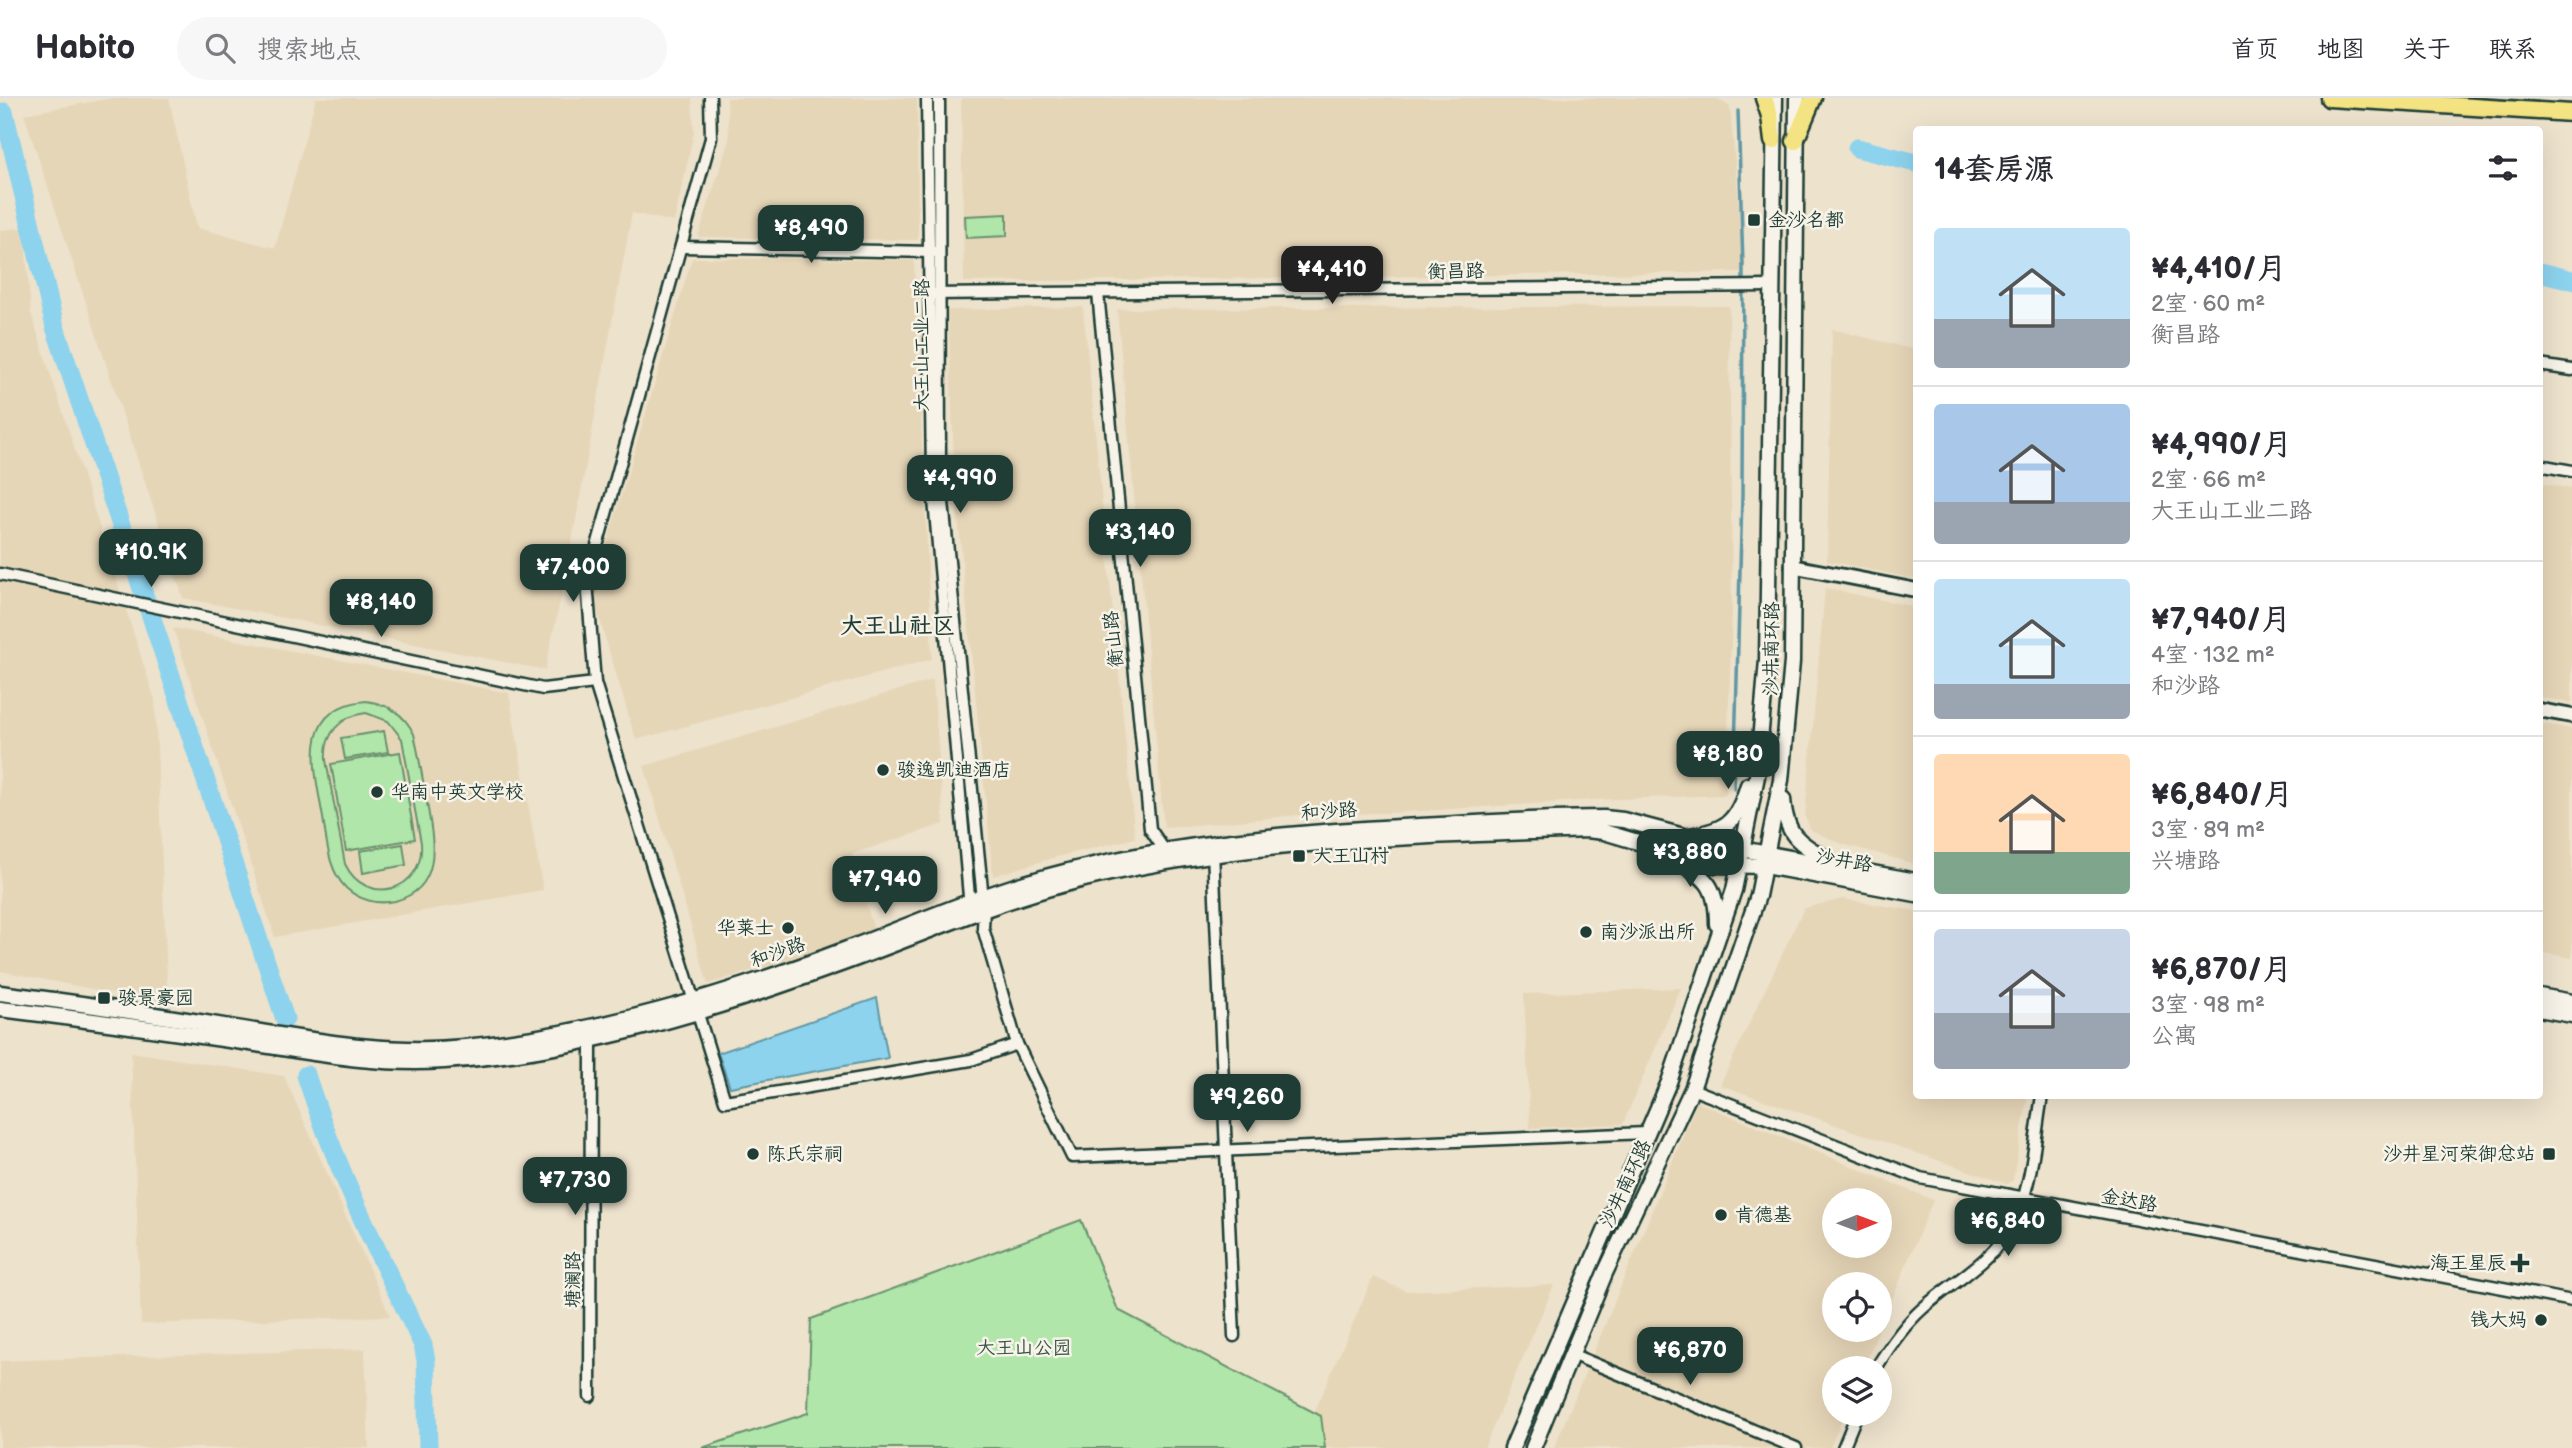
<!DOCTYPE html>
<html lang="zh">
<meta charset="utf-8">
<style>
:root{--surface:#fff;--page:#f7f7f7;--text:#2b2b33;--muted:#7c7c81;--line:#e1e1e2;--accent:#1f3d34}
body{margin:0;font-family:"Balsamiq Sans","LXGW WenKai TC",sans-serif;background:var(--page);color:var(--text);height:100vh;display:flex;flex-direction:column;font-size:26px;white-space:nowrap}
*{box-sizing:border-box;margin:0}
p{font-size:23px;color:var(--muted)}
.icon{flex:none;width:38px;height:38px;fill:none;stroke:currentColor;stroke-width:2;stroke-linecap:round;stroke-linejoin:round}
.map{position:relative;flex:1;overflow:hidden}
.drawer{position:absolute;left:1913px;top:28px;width:630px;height:973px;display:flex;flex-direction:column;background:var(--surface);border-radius:7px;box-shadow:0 7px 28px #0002}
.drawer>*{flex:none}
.needle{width:46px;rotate:89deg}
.buttons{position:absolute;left:1822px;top:1090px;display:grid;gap:14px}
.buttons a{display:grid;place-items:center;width:70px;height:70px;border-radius:50%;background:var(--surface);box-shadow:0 7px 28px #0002;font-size:35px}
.price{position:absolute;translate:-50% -60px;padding:0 16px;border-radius:14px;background:var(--accent);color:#fff;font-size:23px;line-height:46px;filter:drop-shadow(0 2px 4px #0008)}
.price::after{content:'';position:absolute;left:50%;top:42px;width:21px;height:16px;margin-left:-10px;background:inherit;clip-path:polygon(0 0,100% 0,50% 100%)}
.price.selected{background:#222;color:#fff}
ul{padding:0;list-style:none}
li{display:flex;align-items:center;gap:21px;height:175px;padding:0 21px}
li+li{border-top:2px solid var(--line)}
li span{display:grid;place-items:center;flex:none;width:196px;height:140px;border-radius:7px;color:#555}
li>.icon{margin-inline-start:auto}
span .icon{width:84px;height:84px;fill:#fffc;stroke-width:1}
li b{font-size:30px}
h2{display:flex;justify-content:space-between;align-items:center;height:84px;padding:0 21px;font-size:30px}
header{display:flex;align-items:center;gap:42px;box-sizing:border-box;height:98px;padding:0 35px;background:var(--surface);border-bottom:2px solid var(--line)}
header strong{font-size:33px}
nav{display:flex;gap:38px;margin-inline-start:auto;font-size:24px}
.search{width:490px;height:63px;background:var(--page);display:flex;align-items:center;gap:18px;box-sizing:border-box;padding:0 24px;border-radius:38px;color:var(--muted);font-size:26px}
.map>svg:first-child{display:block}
.built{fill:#e6d6b8;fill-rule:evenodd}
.green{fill:#b0e6a9;stroke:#68926e;stroke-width:2;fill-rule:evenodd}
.water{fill:#8dd3ee;stroke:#6197a4;stroke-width:2}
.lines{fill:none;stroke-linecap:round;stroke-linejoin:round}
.stream{stroke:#6197a4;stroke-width:3.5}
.river{stroke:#8dd3ee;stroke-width:19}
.minor-casing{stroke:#1f3d34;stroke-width:15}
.tertiary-casing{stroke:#1f3d34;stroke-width:18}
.secondary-casing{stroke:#1f3d34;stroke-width:19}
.primary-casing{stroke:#1f3d34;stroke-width:21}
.minor{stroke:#f7f3e8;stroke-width:10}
.tertiary{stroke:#f7f3e8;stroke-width:12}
.secondary{stroke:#f7f3e8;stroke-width:14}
.primary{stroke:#f4e382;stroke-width:16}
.poi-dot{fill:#1f3d34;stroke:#f7f3e8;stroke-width:2.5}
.labels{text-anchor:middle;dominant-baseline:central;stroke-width:5;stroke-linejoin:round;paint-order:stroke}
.poi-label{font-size:19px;fill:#1f3d34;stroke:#f7f3e8;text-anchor:start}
.street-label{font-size:19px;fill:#1f3d34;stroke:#f7f3e8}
.park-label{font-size:19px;fill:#355646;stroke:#f7f3e8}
.quarter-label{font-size:23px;font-weight:bold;fill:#1f3d34;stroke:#f7f3e8}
</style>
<header>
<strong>Habito</strong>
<div class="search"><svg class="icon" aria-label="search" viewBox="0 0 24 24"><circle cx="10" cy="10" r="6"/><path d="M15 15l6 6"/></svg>搜索地点</div>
<nav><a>首页</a><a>地图</a><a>关于</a><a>联系</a></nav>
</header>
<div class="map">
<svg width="2572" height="1350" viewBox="0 0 2572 1350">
<rect width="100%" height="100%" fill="#ede2cc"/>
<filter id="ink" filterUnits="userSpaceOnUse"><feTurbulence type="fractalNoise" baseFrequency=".0143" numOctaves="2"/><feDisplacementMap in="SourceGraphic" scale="14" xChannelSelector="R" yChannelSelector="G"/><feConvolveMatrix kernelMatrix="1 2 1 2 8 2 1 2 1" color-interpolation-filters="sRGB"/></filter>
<g filter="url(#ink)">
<g class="built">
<polygon points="113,0 169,0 197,130 275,150 316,0 692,0 694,34 674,124 632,115 566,476 545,572 183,500 24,16"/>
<polygon points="727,0 917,0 918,142 698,139 729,42"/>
<polygon points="961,0 1717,0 1730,9 1745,174 964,184"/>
<polygon points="24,130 31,215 155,602 168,906 0,873 0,132"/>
<polygon points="692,160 914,162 932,561 636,642 592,496"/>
<polygon points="1729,208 1732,513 1726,697 1595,702 1388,715 1310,716 1164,730 1117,211"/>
<polygon points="1083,209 1135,740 1056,759 993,778 955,389 948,212"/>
<polygon points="1832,231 1916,252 1916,481 1827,463"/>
<polygon points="2539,385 2572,391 2572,605 2539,599"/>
<polygon points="1825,490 1916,509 1916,766 1842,746 1811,732 1805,718"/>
<polygon points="173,530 509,595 543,792 275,839"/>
<polygon points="933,582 944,726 852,756 875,836 708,886 644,668"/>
<polygon points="2539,625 2572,631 2572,860 2539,854"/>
<polygon points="1843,801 1916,813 1916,998 2028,998 2013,1082 2007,1086 1720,987 1804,810"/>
<polygon points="1681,890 1623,1026 1530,1030 1524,896"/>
<polygon points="131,954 284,978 390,1218 141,1226"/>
<path d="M1697,1004L1933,1102L1880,1231V1186H1834V1232H1879L1863,1270H1834V1316H1844L1830,1350H1554ZM1834,1102H1880V1148H1834Z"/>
<polygon points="1373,1179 1406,1193 1554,1187 1484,1350 1325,1350 1321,1319 1314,1315"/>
<polygon points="365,1251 369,1350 0,1350 0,1263"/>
</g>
<g class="green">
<polygon points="1007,116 1007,138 966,140 965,118"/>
<path d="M366,603C389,606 404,616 414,636C419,657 422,678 426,699C432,737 447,789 395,803C377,807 359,802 346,790C328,772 327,744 323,720C315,673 296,609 366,603ZM366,615L388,623L402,641L421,745C425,793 366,810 345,766L326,662C324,636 340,618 366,615Z"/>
<polygon points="384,633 388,654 345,661 341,640"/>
<polygon points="400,654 415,741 346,753 331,666"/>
<polygon points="403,746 406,767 363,775 360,753"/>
<polygon points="1081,1122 1118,1212 1321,1318 1325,1350 702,1350 808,1315 811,1221"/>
</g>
<polygon class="water" points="877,900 888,960 730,989 718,955"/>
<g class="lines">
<polyline class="stream" points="1734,691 1742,398 1743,167 1738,13"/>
<g class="river">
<polyline points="4,14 55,229 285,921"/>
<polyline points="1857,50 1916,65"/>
<polyline points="2539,174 2572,182"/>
<path d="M306,977C336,1070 379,1158 423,1247L426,1262L428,1350"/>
</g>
<defs>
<g id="minor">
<polyline points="710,0 711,40 587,484 595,585 725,1003 971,962 1017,946"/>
<polyline points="927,0 932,379 970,810"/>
<polyline points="939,0 940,374 984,811 983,830 1017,946 1072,1059 1646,1035"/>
<polyline points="682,149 934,154"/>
<polyline points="1098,195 1150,731 1165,753"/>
<polyline points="929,196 1773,188"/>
<polyline points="2539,267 2572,272"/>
<polyline points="2539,367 2572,373"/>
<polyline points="0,476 543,591 595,585"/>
<polyline points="1213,753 1234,1238"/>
<polyline points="1692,991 1920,1080 2572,1203"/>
<polyline points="1571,1256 1796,1350"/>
<path d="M1876,1270C1889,1249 1903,1228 1922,1211C1953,1183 1990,1166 2012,1128C2032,1092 2035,1038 2042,998"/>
<polyline points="590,1298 591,941"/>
<polyline points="1843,1350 1857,1316"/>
</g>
<g id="tertiary">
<polyline points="1792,468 1916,492"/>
<polyline points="2539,612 2572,618"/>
</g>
<g id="secondary">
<path d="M1783,701C1786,739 1799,745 1831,763"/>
<path d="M1690,738C1727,732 1737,724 1748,687"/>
<path d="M1672,760C1705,779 1717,785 1717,826"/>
<path d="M0,895C79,905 158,917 236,930C313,942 388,957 465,949C596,936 725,897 847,851C906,829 964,803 1025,785C1159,745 1300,733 1440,727C1494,724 1549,720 1604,720L1623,722L1714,746L1916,783"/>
<polyline points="2539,898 2572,904"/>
<path d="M0,911C84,921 167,933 250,945C314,955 379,968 444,963C582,954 718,911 846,864C918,838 987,807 1061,787C1232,741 1411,739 1586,732L1604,734L1715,767L1765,768L1916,796"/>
<polyline points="2539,911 2572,917"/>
<polyline points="1512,1350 1669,984 1734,792 1757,678 1767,562 1775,0"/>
<polyline points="1533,1350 1605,1175 1692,991 1758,798 1781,682 1792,564 1797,0"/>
</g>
<g id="primary">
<polyline points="1764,0 1770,18 1773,43"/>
<polyline points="2329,0 2572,15"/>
<polyline points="1795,43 1813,0"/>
</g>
</defs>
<use href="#minor" class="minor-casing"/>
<use href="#tertiary" class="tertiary-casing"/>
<use href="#secondary" class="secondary-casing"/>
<use href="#primary" class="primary-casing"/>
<use href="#minor" class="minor"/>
<use href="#tertiary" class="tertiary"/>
<use href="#secondary" class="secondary"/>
<use href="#primary" class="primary"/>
</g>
</g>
<g class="poi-dot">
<rect x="1747" y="115" width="14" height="14" rx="3.5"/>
<circle cx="883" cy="672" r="7"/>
<circle cx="377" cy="694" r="7"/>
<rect x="1292" y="751" width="14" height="14" rx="3.5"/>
<circle cx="788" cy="830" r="7"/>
<circle cx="1586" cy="834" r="7"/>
<rect x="97" y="893" width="14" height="14" rx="3.5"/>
<circle cx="753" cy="1056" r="7"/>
<rect x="2542" y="1049" width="14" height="14" rx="3.5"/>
<circle cx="1721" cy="1117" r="7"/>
<path d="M2516.5 1154.5h7v7h7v7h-7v7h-7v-7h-7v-7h7z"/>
<circle cx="2541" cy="1222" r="7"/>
</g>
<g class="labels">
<g class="poi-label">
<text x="1768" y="122">金沙名都</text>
<text x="897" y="672">骏逸凯迪酒店</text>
<text x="391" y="694">华南中英文学校</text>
<text x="1313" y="758">大王山村</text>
<text x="774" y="830" text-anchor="end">华莱士</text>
<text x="1600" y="834">南沙派出所</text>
<text x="118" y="900">骏景豪园</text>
<text x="767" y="1056">陈氏宗祠</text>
<text x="2535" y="1056" text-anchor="end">沙井星河荣御总站</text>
<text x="1735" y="1117">肯德基</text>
<text x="2506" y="1165" text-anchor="end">海王星辰</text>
<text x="2527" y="1222" text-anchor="end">钱大妈</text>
</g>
<g class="street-label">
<text transform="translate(1456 174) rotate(-1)">衡昌路</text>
<text transform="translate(922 247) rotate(-90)">大王山工业二路</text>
<text transform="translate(1114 541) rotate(-96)">衡山路</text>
<text transform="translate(1772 551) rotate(-89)">沙井南环路</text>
<text transform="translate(1329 714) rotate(-4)">和沙路</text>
<text transform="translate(1844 763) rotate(10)">沙井路</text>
<text transform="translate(778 855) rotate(-19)">和沙路</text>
<text transform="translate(1626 1086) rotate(-65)">沙井南环路</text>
<text transform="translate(2129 1103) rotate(10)">金达路</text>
<text transform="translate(573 1182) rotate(-90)">塘澜路</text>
</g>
<g class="park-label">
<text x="1024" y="1250">大王山公园</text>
</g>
<g class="quarter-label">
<text x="898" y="528">大王山社区</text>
</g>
</g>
</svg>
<div class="buttons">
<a><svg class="needle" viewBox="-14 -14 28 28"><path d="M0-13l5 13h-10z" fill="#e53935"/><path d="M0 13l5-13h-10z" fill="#7c7c81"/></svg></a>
<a><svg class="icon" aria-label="locate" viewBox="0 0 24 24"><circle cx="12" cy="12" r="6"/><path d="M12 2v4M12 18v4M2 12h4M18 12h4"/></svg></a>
<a><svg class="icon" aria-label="layers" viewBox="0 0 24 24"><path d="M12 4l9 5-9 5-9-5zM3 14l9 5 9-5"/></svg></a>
</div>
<b class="price" style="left:811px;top:167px">¥8,490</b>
<b class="price selected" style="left:1332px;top:208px">¥4,410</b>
<b class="price" style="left:960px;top:417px">¥4,990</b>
<b class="price" style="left:1140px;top:471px">¥3,140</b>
<b class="price" style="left:151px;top:491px">¥10.9K</b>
<b class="price" style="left:573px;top:506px">¥7,400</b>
<b class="price" style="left:381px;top:541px">¥8,140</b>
<b class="price" style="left:1728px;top:693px">¥8,180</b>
<b class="price" style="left:1690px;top:791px">¥3,880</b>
<b class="price" style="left:885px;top:818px">¥7,940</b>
<b class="price" style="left:1247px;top:1036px">¥9,260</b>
<b class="price" style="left:575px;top:1119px">¥7,730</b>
<b class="price" style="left:2008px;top:1160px">¥6,840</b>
<b class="price" style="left:1690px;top:1289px">¥6,870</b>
<section class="drawer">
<h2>14套房源<svg class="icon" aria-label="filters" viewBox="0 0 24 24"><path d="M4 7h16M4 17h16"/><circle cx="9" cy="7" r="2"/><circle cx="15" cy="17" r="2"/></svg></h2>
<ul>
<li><span style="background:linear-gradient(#bfe0f5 65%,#9aa5b1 0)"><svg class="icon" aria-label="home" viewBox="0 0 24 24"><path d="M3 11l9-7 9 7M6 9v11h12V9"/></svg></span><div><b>¥4,410/月</b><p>2室 · 60 m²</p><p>衡昌路</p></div></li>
<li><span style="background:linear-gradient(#a9c7e8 70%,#9aa5b1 0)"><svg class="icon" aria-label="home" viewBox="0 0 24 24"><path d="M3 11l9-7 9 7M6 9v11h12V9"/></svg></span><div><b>¥4,990/月</b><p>2室 · 66 m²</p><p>大王山工业二路</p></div></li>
<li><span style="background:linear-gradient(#bfe0f5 75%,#9aa5b1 0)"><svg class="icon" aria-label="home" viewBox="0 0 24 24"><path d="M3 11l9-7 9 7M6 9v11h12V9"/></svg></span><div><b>¥7,940/月</b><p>4室 · 132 m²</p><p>和沙路</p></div></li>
<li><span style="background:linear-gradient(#ffd9b3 70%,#7fa58c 0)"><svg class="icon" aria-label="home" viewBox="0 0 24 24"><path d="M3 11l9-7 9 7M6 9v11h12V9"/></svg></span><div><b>¥6,840/月</b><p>3室 · 89 m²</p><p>兴塘路</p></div></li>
<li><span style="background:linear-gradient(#c9d6e8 60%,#9aa5b1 0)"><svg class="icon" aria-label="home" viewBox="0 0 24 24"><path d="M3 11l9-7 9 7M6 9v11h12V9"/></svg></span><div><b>¥6,870/月</b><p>3室 · 98 m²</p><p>公寓</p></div></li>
</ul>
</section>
</div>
